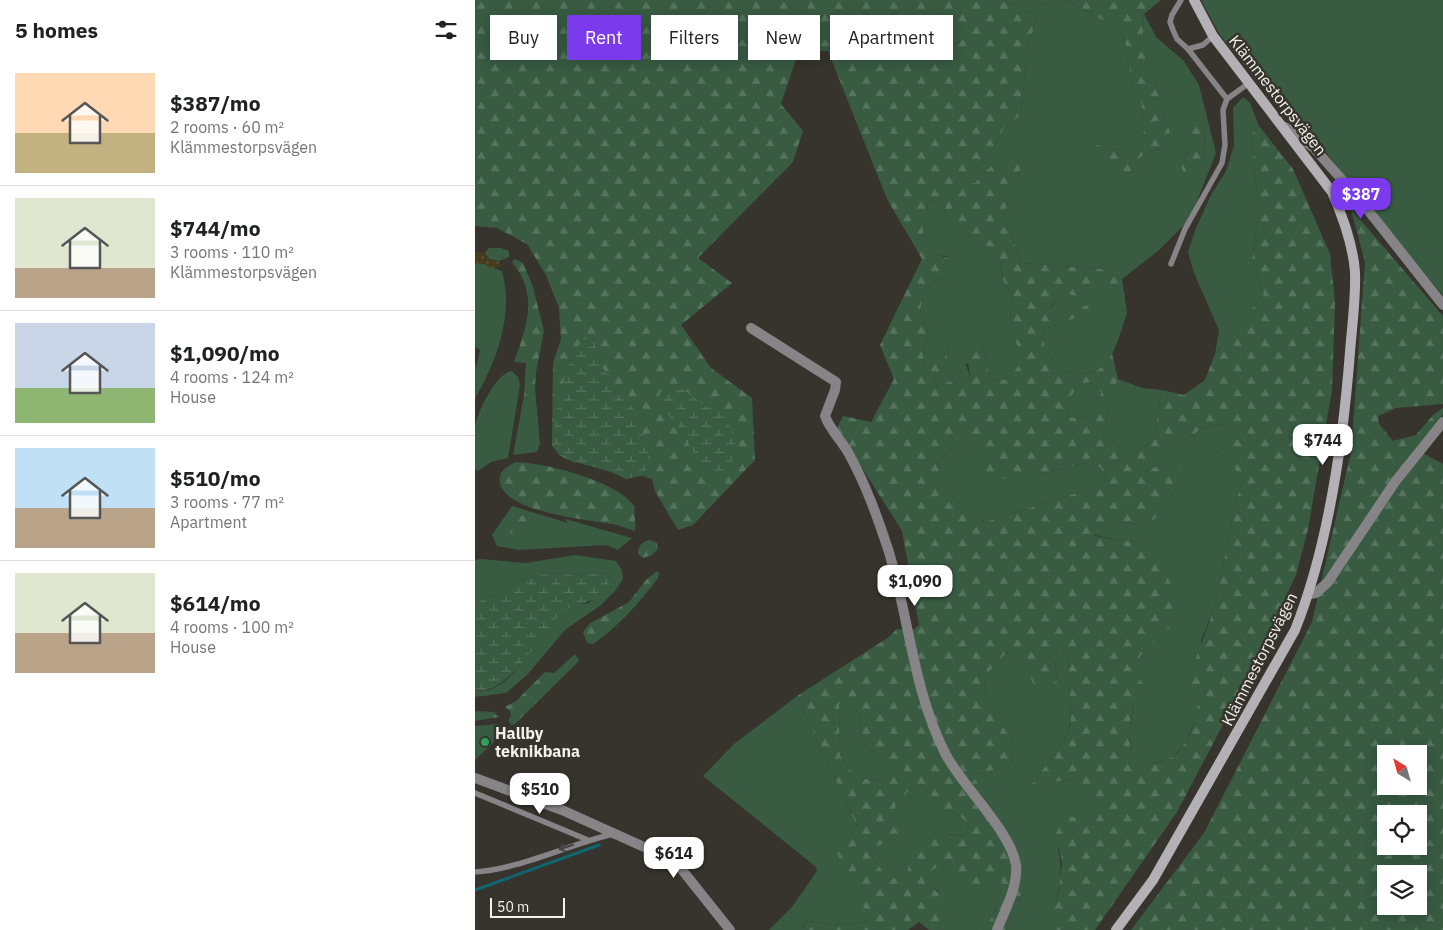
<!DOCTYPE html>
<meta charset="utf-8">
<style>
:root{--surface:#fff;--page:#f2f2f2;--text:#202124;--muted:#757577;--line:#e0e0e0;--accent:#7c3aed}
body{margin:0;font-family:"IBM Plex Sans",sans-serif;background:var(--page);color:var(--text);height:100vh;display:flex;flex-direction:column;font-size:19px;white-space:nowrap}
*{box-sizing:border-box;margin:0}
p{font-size:16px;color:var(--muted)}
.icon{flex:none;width:28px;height:28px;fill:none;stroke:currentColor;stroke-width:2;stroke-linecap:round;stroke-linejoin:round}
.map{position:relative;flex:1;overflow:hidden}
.panel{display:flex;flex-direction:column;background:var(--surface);width:475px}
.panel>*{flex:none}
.top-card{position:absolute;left:15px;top:15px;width:475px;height:45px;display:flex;gap:10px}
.needle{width:32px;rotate:323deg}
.buttons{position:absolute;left:902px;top:745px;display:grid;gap:10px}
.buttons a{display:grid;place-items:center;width:50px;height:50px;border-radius:0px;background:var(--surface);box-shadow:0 2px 12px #0003;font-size:25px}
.scale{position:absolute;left:15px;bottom:12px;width:75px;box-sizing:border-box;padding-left:5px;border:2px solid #f3f1ec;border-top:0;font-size:14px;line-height:18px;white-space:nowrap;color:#f3f1ec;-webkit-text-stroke:4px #37342d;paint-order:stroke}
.price{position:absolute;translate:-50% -42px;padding:0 11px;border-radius:10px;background:#fff;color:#222;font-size:16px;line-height:32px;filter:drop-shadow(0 1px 2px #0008)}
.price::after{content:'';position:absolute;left:50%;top:30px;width:15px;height:11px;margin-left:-8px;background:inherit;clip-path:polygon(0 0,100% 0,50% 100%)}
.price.active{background:var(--accent);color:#fff}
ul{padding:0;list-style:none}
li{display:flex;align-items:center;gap:15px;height:125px;padding:0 15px}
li+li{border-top:1px solid var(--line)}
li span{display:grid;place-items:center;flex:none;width:140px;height:100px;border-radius:0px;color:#555}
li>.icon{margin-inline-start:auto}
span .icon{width:60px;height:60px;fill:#fffc;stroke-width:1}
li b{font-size:21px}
h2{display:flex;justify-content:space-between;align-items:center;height:60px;padding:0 15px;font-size:21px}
.pill{padding:0 18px;border-radius:0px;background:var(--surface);box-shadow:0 2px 12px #0003;font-size:18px;line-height:45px}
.pill.active{background:var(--accent);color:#fff}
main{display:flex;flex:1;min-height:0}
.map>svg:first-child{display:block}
.green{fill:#385b42;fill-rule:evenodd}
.forest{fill:url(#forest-firs);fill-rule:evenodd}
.wetland{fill:url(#wetland-marsh)}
.sand{fill:url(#sand-dots)}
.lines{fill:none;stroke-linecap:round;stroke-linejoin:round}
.stream{stroke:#0f6671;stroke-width:3}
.lane{stroke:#868487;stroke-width:5.5}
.street{stroke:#868487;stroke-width:10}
.secondary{stroke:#b4b1b6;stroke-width:10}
.oneway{stroke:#47443f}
.leisure-dot{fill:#2e9e5b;stroke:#37342d;stroke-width:2}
.labels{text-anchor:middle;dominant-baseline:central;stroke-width:5;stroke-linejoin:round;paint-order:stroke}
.street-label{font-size:16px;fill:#f3f1ec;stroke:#37342d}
.poi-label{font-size:16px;font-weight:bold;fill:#f3f1ec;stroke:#37342d;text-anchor:start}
</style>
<main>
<section class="panel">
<h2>5 homes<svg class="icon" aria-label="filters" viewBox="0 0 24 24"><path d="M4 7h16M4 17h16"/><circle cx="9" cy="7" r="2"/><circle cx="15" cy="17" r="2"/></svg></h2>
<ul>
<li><span style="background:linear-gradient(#ffd9b3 60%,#c2b280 0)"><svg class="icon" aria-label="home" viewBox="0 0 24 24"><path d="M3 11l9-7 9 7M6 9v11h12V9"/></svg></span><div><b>$387/mo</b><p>2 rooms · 60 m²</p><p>Klämmestorpsvägen</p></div></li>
<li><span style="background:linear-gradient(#dfe7d0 70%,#b9a48a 0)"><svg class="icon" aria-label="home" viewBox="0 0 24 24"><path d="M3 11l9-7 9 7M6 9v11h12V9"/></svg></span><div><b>$744/mo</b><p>3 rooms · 110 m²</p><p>Klämmestorpsvägen</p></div></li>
<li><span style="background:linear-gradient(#c9d6e8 65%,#8fb573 0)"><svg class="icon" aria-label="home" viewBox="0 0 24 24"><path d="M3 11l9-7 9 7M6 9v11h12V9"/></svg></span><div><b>$1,090/mo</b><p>4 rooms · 124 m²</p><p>House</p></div></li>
<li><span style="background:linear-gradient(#bfe0f5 60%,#b9a48a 0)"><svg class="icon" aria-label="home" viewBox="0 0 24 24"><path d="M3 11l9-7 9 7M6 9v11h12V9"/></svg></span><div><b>$510/mo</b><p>3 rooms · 77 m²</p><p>Apartment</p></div></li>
<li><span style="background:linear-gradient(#dfe7d0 60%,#b9a48a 0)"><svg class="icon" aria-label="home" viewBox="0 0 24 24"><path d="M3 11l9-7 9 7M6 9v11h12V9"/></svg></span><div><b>$614/mo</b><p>4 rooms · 100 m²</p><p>House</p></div></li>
</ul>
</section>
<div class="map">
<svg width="968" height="930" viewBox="0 0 968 930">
<defs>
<pattern id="forest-firs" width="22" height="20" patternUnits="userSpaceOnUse" patternTransform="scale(1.25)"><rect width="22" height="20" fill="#385b42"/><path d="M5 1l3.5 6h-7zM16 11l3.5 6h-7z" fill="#55735d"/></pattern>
<pattern id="wetland-marsh" width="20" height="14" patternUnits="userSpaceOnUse" patternTransform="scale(1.25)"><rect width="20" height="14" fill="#385b42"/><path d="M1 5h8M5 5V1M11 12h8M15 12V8" fill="none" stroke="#55735d"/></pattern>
<pattern id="sand-dots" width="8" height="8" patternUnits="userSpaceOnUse" patternTransform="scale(1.25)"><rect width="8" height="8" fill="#443c1c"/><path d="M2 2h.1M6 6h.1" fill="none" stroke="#5f593d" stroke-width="1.8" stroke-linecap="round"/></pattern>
</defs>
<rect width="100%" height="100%" fill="#37342d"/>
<g class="green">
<path d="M528,0H552L577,6L591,0L644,29L650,41L657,86L667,105L669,140L650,151L619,144L655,175C660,157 671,153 688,147L695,133L668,44L669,14L681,37L709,61L724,85L741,153L715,219L683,251L647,279L626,269L546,263L529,214L546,167L509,173L500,183H493L492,180L520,145L529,128L546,115L552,50L562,16ZM729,125L730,159L724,164L716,180L707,161Z"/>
<polygon points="726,0 968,0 968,296 844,144 818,121 781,80 745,35"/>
<polygon points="768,97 775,103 784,126 776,134 784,213 777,259 789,294 740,354 744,330 719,273 713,252 721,228 736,195 751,171 759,145 758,108"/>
<path d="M465,199L470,203L471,218L523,255L529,282L538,297C532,319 538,339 549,359L534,379L519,381L513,371L507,345L491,365L497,382L494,389L474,381L462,387L459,379C469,372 475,355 472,343L467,344L457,367L450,369L448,354L453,331L445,310L449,293L458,282L473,276V257L460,254L448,235L453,202Z"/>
<polygon points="14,248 26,248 34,251 34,257 24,261 14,259 10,253"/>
<path d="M0,264H9L27,271C39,315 22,360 0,399V362L1,368L5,350L0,347Z"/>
<path d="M621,284L652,313C645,332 638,371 613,373C604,374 595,372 586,372L570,348L568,329L582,325L612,305L586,314L574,309L587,293L601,296Z"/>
<path d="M37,371L43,377L45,385L33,458L16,462L3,471L0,470C0,456 0,440 0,427C2,412 22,372 37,371Z"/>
<polygon points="643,379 667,388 687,390 678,441 652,459 630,430 634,405"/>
<polygon points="616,382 626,392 623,402 610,419 594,417 591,402 605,384"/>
<polygon points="60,388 65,444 62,452 38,455 49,395 52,399"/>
<path d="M741,424L754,426L760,432L741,444L761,466L768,481L761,500L740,606L726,641L724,700L721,718L710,744L696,758L668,767L658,757L654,735L659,702L660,666L670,649L700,622L666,540L645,541L620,535L618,529C634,519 646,519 663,526L680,519L705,482L685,465L671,471L667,468L698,441L713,439L727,428Z"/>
<path d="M488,439L504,443L565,474L609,463L626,468L631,480L618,488L510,522C484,505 468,493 463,461Z"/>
<polygon points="37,506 93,523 90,519 157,538 143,550 131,545 44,550 22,546 17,535"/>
<path d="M100,555L141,561L147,571L148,579L140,591L126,605L90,630L52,675L31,693L0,697V690C37,698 62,633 85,612C93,605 104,604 114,603L136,577L130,573L98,575L75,573L38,582L19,595L0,603V560L6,559L51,563Z"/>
<path d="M582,647L588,648L593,656L596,722L590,739L559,782L548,789L552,800L578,782L599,780L630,809L617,825L604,818L583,848C590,875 581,900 574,927L571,930H531L545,899L497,775L536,766L539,743L512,703L509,684L513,673L532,652L550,667L558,683L582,685L580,662Z"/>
<polygon points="322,696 382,826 360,848 396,921 365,925 333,921 327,927 327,930 294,930 317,907 342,871 341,867 228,776 259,744"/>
<polygon points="364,704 376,704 384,714 386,740 396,752 409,761 414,774 403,781 386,778 374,769 365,755"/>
<polygon points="22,724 31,727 24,737 0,760 0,726"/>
<path d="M439,785L449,787L469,811C480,811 489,817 494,827L488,837L476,834L433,854V871L414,880L392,849L415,842L425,832L419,806Z"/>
<path d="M462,867L474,870L488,879L528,870C527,893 522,912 508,930H463L470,919L463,891L451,883L450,874Z"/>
</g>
<g class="forest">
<path d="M0,0H528L562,16L552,50L546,115L529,128L520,145L492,180L493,183H500C510,171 521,159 537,159L546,167L529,214L546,263L626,269L647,279L652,313L621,284L614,293L601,296L587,293L574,308L586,314L612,305L616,312L568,330L570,348L586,372C613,373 622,379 637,353L643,379L634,405L630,430L652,459L678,441L687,390L709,395L730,380L740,354L789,294L777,259L784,213L776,134L784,126L818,169L855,254L860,302L857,390L833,529L821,575L773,677L702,812L620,930H571L583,894L587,863L581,833L592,816L604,818L617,825L629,809L599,780L578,782L552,800L547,794L548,789L559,782L590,739L596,723L593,656L588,648L582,647L580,662L582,685L567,691L558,683L550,667L532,652L513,673L509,684L512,703L539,743L536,766L497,775C522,813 556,850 545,898C542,909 535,920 531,930H508C522,912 527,894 527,871L517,888L506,896L474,870L462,867L450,875L452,883L470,898V919L463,930H454L444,922L433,930H327V928L333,921L365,925L395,921L359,847L382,826L322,696L414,637L422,629L438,630L444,625L427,531L362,428L368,416L396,422L419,379L405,345L447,259L412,199L353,51L324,50L306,104L328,131L318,162L223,258L257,283L206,325L236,368L277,398L280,460L218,525L203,530L180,491L177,479L112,457L100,463L84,455L77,445L78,363L86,339L84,308L71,275L52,244L22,228L0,226ZM465,199L470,203L471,218L523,255L529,282L538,297C532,319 538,339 548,359L534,379L519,381L513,371L507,345L494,354C491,367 498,377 494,388L474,381L462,387L459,379C469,372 475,355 472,342L467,343L457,367L450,369L448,354L453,331L445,310L449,293L458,282L473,276L482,261L460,254L448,235L453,202ZM616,382L626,392L623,402L610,419L594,417L591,403L605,384ZM741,424L754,426L759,432L741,444V452L750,453L768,481L761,500L740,606L713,680L724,700C720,720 715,747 695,758C687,762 677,764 668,767C648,748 655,727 659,702L675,690C671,686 664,680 662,675C653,658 690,633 701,622L700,595L682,551L666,540L645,541L620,536L618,529C634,519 646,519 663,526L680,519L705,482L704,463L685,465L671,471L667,468L698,441L713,439L727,428ZM488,439L504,443L511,448L509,456L512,471L527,479L565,474L609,463L626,468L631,480L618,488L510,522C484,505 468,493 463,461ZM364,704H376L384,714L386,740L396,752L409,761L414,774L403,781L386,778L374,769L365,755ZM439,785L449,787L469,811C480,811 489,817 494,827L488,837C466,830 451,841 433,854V871L414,880L392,849L415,842L426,832L420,806Z"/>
<path d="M552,0H686L669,14L668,44L695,133L688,147C671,153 660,157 655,175L648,176L615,148L619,144L650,151L669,140L667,105L657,86L650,41L644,29L591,0L577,6Z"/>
<polygon points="726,115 729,125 730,159 724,164 716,180 710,181 707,169 707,161 713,152 715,128"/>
<path d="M876,209L968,316V404L921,408L903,416L904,424L918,441L941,435L959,414L968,408V414L965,419L940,449L968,464V930H656L729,833L837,622L876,452L890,262ZM911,754H944V786H911ZM911,814H944V846H911ZM911,874H944V906H911Z"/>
<path d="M40,259L48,263L58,287L69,331L61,372L60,388L52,399L49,395L51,363L39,362C52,326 64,295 37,262Z"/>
<path d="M42,462C71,463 145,482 160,507C158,516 162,523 160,531C154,529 148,527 142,525C120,520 18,513 25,476C27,468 36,464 42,462Z"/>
<path d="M43,515C51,516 59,518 60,528L43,537L35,533L36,526Z"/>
<path d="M175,540L182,543L183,549L177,555L168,558L163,554C163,546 166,542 175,540Z"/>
<path d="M182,571L184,573L183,578C165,602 143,627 118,644L112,643L108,632L114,624L154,602L171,580Z"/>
<polygon points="100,654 104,661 101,664 40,724 36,725 33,720 36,716 35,711 30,707 41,701 70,672 79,673"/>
<polygon points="0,711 19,712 24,717 0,721"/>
</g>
<g class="wetland">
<path d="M115,335L119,341L127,367L165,418L174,460L173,468L166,476L151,479L136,472L104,463L87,455L79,448C81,408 86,370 109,337Z"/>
<path d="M187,388L209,390L233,408L248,406C258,446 275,447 240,481L214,446L212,436L187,408L184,396Z"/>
<path d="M75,573L98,575L130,573L136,577C131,603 104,602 86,612C67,634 32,697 0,690V603L19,595L38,582Z"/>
</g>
<polygon class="sand" points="0,253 10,253 14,259 24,261 26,266 19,269 9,264 0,264"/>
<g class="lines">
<polyline class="stream" points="0,890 124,845"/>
<g class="lane">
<polyline points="706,0 697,15 695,22 698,30 702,39 713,49 752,99"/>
<polyline points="713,49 728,45 738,36"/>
<polyline points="696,264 710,229 747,163 750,145 748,110 752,99 774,83"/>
<polyline points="0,793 113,840"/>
<path d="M0,872C42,870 95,844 138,834"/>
</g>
<g class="street">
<polyline points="810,127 839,148 885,200 968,305"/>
<path d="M276,328L361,382L360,390L350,416C355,430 367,441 374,454C391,485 402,516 413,549C434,616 438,690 470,753C486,785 536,831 541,865C543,887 530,910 522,930"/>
<polyline points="835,594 841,593 853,582 920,482 968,422"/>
<polyline points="0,778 87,810 189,856 204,866 255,930"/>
</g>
<path class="secondary" d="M641,930L678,880L820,630C854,545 868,443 875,352C877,326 881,299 880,272C878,245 868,217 857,192L738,36L719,0"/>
</g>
<defs><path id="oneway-shaft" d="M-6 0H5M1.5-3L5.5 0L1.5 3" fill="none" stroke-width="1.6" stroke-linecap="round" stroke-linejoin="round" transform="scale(1.25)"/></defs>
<use class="oneway" href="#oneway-shaft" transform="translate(91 847) rotate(162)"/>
<circle class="leisure-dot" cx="10" cy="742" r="5"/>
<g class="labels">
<g class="street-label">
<text transform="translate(803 95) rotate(52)">Klämmestorpsvägen</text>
<text transform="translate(784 659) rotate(-63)">Klämmestorpsvägen</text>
</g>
<g class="poi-label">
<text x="20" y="733">Hallby<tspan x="20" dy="18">teknikbana</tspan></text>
</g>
</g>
</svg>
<div class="buttons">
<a><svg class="needle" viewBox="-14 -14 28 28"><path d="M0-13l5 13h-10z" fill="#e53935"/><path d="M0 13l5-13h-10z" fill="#757577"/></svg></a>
<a><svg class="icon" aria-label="locate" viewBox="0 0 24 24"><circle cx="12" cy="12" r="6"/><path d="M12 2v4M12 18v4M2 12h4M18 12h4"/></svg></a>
<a><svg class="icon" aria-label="layers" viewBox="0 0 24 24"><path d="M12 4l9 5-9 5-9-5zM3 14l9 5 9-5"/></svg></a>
</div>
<div class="scale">50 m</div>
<b class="price active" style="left:886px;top:220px">$387</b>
<b class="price" style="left:848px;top:466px">$744</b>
<b class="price" style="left:440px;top:607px">$1,090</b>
<b class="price" style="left:65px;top:815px">$510</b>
<b class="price" style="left:199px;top:879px">$614</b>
<div class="top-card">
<a class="pill">Buy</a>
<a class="pill active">Rent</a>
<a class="pill">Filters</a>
<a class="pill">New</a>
<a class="pill">Apartment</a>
</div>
</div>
</main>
